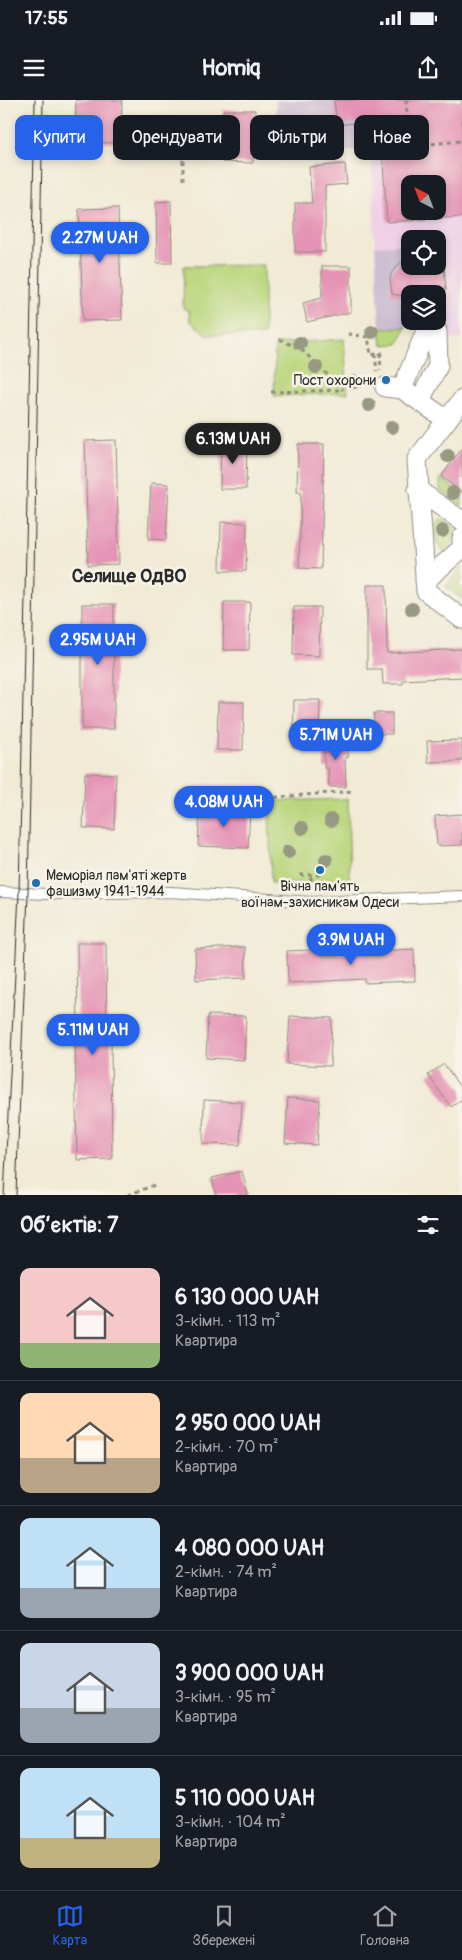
<!DOCTYPE html>
<html lang="uk">
<meta charset="utf-8">
<style>
:root{--surface:#171b24;--page:#20242c;--text:#f1f3f6;--muted:#9ea1a6;--line:#363941;--accent:#2563eb}
body{margin:0;font-family:Pangolin,sans-serif;background:var(--page);color:var(--text);height:100vh;display:flex;flex-direction:column;font-size:19px;white-space:nowrap}
*{box-sizing:border-box;margin:0}
p{font-size:16px;color:var(--muted)}
.icon{flex:none;width:28px;height:28px;fill:none;stroke:currentColor;stroke-width:2;stroke-linecap:round;stroke-linejoin:round}
.map{position:relative;height:1095px;overflow:hidden}
.sheet{display:flex;flex-direction:column;background:var(--surface);flex:1}
.sheet>*{flex:none}
.banner{position:absolute;left:15px;top:15px;width:432px;height:45px;display:flex;gap:10px}
.needle{width:32px;rotate:318deg}
.tools{position:absolute;left:401px;top:75px;display:grid;gap:10px}
.tools a{display:grid;place-items:center;width:45px;height:45px;border-radius:10px;background:var(--surface);box-shadow:0 2px 8px #0003;font-size:25px}
.price{position:absolute;translate:-50% -42px;padding:0 11px;border-radius:18px;background:var(--accent);color:#fff;font-size:16px;line-height:32px;filter:drop-shadow(0 1px 2px #0008)}
.price::after{content:'';position:absolute;left:50%;top:30px;width:15px;height:11px;margin-left:-8px;background:inherit;clip-path:polygon(0 0,100% 0,50% 100%)}
.price.current{background:#222;color:#fff}
ul{padding:0;list-style:none}
li{display:flex;align-items:center;gap:15px;height:125px;padding:0 20px}
li+li{border-top:1px solid var(--line)}
li span{display:grid;place-items:center;flex:none;width:140px;height:100px;border-radius:10px;color:#555}
li>.icon{margin-inline-start:auto}
span .icon{width:60px;height:60px;fill:#fffc;stroke-width:1}
li b{font-size:21px}
h2{display:flex;justify-content:space-between;align-items:center;height:60px;padding:0 20px;font-size:21px}
.chip{padding:0 18px;border-radius:10px;background:var(--surface);box-shadow:0 2px 8px #0003;font-size:18px;line-height:45px}
.chip.current{background:var(--accent);color:#fff}
.status{display:flex;justify-content:space-between;align-items:center;height:35px;padding:0 25px;background:var(--surface);direction:ltr}
.status svg{height:14px;fill:currentColor}
header{display:flex;justify-content:space-between;align-items:center;height:65px;padding:0 20px;background:var(--surface);font-size:22px;font-weight:800}
.tab-bar{display:flex;justify-content:space-around;align-items:center;height:70px;border-top:1px solid var(--line);background:var(--surface);font-size:14px;color:var(--muted)}
.tab-bar a{display:grid;justify-items:center;gap:2px}
.tab-bar .current{color:var(--accent)}
.map>svg:first-child{display:block}
.built{fill:#efd0e6;fill-rule:evenodd}
.industrial{fill:#cdbed2;fill-rule:evenodd}
.green{fill:#b9d67c;stroke:#728054}
.building{fill:#e594b5;fill-rule:evenodd}
.lines{fill:none;stroke-linecap:round;stroke-linejoin:round}
.lane-casing{stroke:#8e8b80;stroke-width:12}
.street-casing{stroke:#8e8b80;stroke-width:21}
.path{stroke:#8e8b80;stroke-width:3;stroke-dasharray:4 4;stroke-linecap:butt}
.lane{stroke:#fff;stroke-width:10}
.street{stroke:#fff;stroke-width:19}
.tram{stroke:#2b2b2b;stroke-width:1}
.tree{fill:#979982}
.poi-dot{fill:#1f6fb2;stroke:#f7f3e8;stroke-width:2}
.labels{text-anchor:middle;dominant-baseline:central;stroke-width:5;stroke-linejoin:round;paint-order:stroke}
.poi-label{font-size:14px;fill:#2b2b2b;stroke:#f7f3e8;text-anchor:end}
.district-label{font-size:19px;font-weight:bold;fill:#2b2b2b;stroke:#f7f3e8}
</style>
<div class="status"><b>17:55</b><svg viewBox="0 0 49 12"><path d="M0 12V9h3v3zM5 12V6h3v6zM10 12V3h3v9zM15 12V0h3v12zM26 1h20v11H26zM47 4h2v5h-2z"/></svg></div>
<header><svg class="icon" aria-label="menu" viewBox="0 0 24 24"><path d="M4 6h16M4 12h16M4 18h16"/></svg>Homiq<svg class="icon" aria-label="share" viewBox="0 0 24 24"><path d="M12 15V3M7 8l5-5 5 5M5 13v7h14v-7"/></svg></header>
<div class="map">
<svg width="462" height="1095" viewBox="0 0 462 1095">
<rect width="100%" height="100%" fill="#f7f3e8"/>
<filter id="ink" filterUnits="userSpaceOnUse"><feTurbulence type="fractalNoise" baseFrequency=".02" numOctaves="2"/><feDisplacementMap in="SourceGraphic" scale="10" xChannelSelector="R" yChannelSelector="G"/><feConvolveMatrix kernelMatrix="1 2 1 2 8 2 1 2 1" color-interpolation-filters="sRGB"/></filter>
<filter id="wash" filterUnits="userSpaceOnUse"><feTurbulence type="fractalNoise" baseFrequency=".0096" numOctaves="4" result="noise"/><feDisplacementMap in="SourceGraphic" scale="20" xChannelSelector="R" yChannelSelector="G"/><feGaussianBlur stdDeviation="1.12" result="paint"/><feColorMatrix in="noise" values="0 0 0 0 0 0 0 0 0 0 0 0 0 0 0 0 0 1.4 0 .05"/><feComposite in="paint" operator="in"/></filter>
<g filter="url(#wash)">
<rect width="100%" height="100%" fill="#f1ebd5"/>
<path class="built" d="M367,0H462V239L449,240L443,142H438V139H410V144L375,146L371,49ZM410,84H438V111H410Z"/>
<g class="industrial">
<polygon points="276,0 367,0 371,49 276,56"/>
<path d="M438,142H443L447,224L380,228L375,146L410,144V166H438ZM410,194H438V221H410Z"/>
</g>
<g class="green">
<polygon points="264,165 264,235 207,235 190,221 189,211 183,208 184,166"/>
<polygon points="406,227 398,244 382,245 380,228"/>
<polygon points="344,239 348,293 274,296 275,244"/>
<polygon points="440,378 462,394 462,406 440,390"/>
<path d="M441,419C460,422 458,441 445,451L441,450C435,440 430,425 441,419Z"/>
<polygon points="462,465 462,479 458,485 462,488 462,499 446,487"/>
<polygon points="348,699 350,782 271,783 269,701"/>
</g>
<g id="blocks">
<g class="building">
<polygon points="76,0 122,0 121,43 75,42"/>
<path d="M334,0H462V117L387,122L380,20L337,25ZM410,84H438V111H410Z"/>
<polygon points="223,10 255,10 253,63 222,62"/>
<polygon points="345,64 347,84 325,86 325,152 295,152 295,103 312,103 309,67"/>
<polygon points="171,101 172,163 157,163 156,102"/>
<polygon points="118,108 122,220 83,221 79,109"/>
<polygon points="410,161 410,166 444,165 446,190 427,194 410,194 408,197 392,194 390,178 392,172 401,162"/>
<polygon points="322,166 351,166 351,212 307,222 303,203 322,198"/>
<polygon points="116,340 119,464 88,465 85,341"/>
<polygon points="221,340 247,341 246,389 220,389"/>
<polygon points="298,344 324,344 321,469 299,468 301,392 297,392"/>
<polygon points="462,348 462,392 441,377"/>
<polygon points="151,383 169,384 166,440 148,439"/>
<polygon points="221,422 247,423 246,471 220,471"/>
<polygon points="367,485 386,485 387,553 462,549 462,577 403,580 403,584 383,584 382,569 367,569"/>
<polygon points="224,502 250,502 249,550 223,550"/>
<rect x="82" y="504" width="32" height="125"/>
<polygon points="294,507 320,507 319,556 293,555"/>
<polygon points="294,600 320,600 319,649 293,648"/>
<polygon points="218,602 244,602 243,650 217,650"/>
<polygon points="374,613 392,613 392,634 373,634"/>
<polygon points="325,637 349,639 348,658 345,657 346,687 329,687 328,668 324,668"/>
<polygon points="462,640 462,661 428,662 427,641"/>
<polygon points="85,673 116,674 114,729 83,728"/>
<polygon points="200,707 250,709 248,748 198,746"/>
<polygon points="462,714 462,745 437,746 435,716"/>
<polygon points="77,843 106,843 107,941 111,941 112,1059 77,1060 75,941 78,941"/>
<polygon points="245,847 246,878 196,880 195,849"/>
<polygon points="336,849 336,853 414,849 415,881 365,883 365,879 288,883 287,851"/>
<polygon points="208,915 246,916 244,960 206,958"/>
<polygon points="290,916 332,918 330,966 287,964"/>
<polygon points="444,964 462,990 462,999 451,1007 428,975"/>
<polygon points="288,998 320,1000 317,1045 285,1043"/>
<polygon points="204,1000 242,1002 240,1045 203,1044"/>
<polygon points="242,1071 248,1095 216,1095 212,1078"/>
</g>
</g>
</g>
<g filter="url(#ink)">
<use href="#blocks" fill-opacity="0" stroke="#8e8b80" stroke-width="1"/>
<g class="lines">
<defs>
<polyline id="lane" points="0,792 47,794 171,792 310,802 462,796"/>
<g id="street">
<polyline points="385,287 402,289 447,320"/>
<polyline points="402,289 426,231 437,231 438,266 420,300"/>
<polyline points="462,300 417,359 426,491 462,519"/>
<polyline points="418,390 462,421"/>
<polyline points="425,481 462,448 462,438"/>
</g>
</defs>
<use href="#lane" class="lane-casing"/>
<use href="#street" class="street-casing"/>
<g class="path">
<polyline points="406,0 409,46"/>
<polyline points="410,55 409,46 462,41"/>
<polyline points="183,80 183,46"/>
<polyline points="348,234 368,237 371,255 383,253"/>
<polyline points="280,239 302,250 343,290"/>
<polyline points="380,253 381,270"/>
<polyline points="375,254 377,271"/>
<polyline points="271,292 343,290"/>
<polyline points="267,698 354,691"/>
<polyline points="300,775 322,775"/>
<polyline points="311,789 311,775"/>
<polyline points="128,1095 157,1084"/>
</g>
<use href="#lane" class="lane"/>
<use href="#street" class="street"/>
<g class="tram">
<polyline points="4,1095 19,793 35,0"/>
<polyline points="16,1095 28,793 43,0"/>
</g>
</g>
<g class="tree">
<circle cx="372" cy="232" r="7"/>
<circle cx="300" cy="243" r="7"/>
<circle cx="316" cy="267" r="7"/>
<circle cx="354" cy="282" r="7"/>
<circle cx="369" cy="305" r="7"/>
<circle cx="392" cy="327" r="7"/>
<circle cx="448" cy="356" r="7"/>
<circle cx="453" cy="393" r="7"/>
<circle cx="442" cy="431" r="7"/>
<circle cx="412" cy="509" r="7"/>
<circle cx="331" cy="720" r="7"/>
<circle cx="302" cy="728" r="7"/>
<circle cx="288" cy="752" r="7"/>
<circle cx="326" cy="760" r="7"/>
</g>
</g>
<g class="poi-dot">
<circle cx="386" cy="280" r="5"/>
<circle cx="320" cy="770" r="5"/>
<circle cx="36" cy="783" r="5"/>
</g>
<g class="labels">
<g class="poi-label">
<text x="376" y="280">Пост охорони</text>
<text x="46" y="775" text-anchor="start">Меморіал пам'яті жертв<tspan x="46" dy="16">фашизму 1941-1944</tspan></text>
<text x="320" y="786" text-anchor="middle">Вічна пам'ять<tspan x="320" dy="16">воїнам-захисникам Одеси</tspan></text>
</g>
<g class="district-label">
<text x="129" y="476">Селище ОдВО</text>
</g>
</g>
</svg>
<div class="tools">
<a><svg class="needle" viewBox="-14 -14 28 28"><path d="M0-13l5 13h-10z" fill="#e53935"/><path d="M0 13l5-13h-10z" fill="#9ea1a6"/></svg></a>
<a><svg class="icon" aria-label="locate" viewBox="0 0 24 24"><circle cx="12" cy="12" r="6"/><path d="M12 2v4M12 18v4M2 12h4M18 12h4"/></svg></a>
<a><svg class="icon" aria-label="layers" viewBox="0 0 24 24"><path d="M12 4l9 5-9 5-9-5zM3 14l9 5 9-5"/></svg></a>
</div>
<b class="price" style="left:100px;top:164px">2.27M UAH</b>
<b class="price current" style="left:233px;top:365px">6.13M UAH</b>
<b class="price" style="left:98px;top:566px">2.95M UAH</b>
<b class="price" style="left:336px;top:661px">5.71M UAH</b>
<b class="price" style="left:224px;top:728px">4.08M UAH</b>
<b class="price" style="left:351px;top:866px">3.9M UAH</b>
<b class="price" style="left:93px;top:956px">5.11M UAH</b>
<div class="banner">
<a class="chip current">Купити</a>
<a class="chip">Орендувати</a>
<a class="chip">Фільтри</a>
<a class="chip">Нове</a>
</div>
</div>
<section class="sheet">
<h2>Об’єктів: 7<svg class="icon" aria-label="filters" viewBox="0 0 24 24"><path d="M4 7h16M4 17h16"/><circle cx="9" cy="7" r="2"/><circle cx="15" cy="17" r="2"/></svg></h2>
<ul>
<li><span style="background:linear-gradient(#f6c9c9 75%,#8fb573 0)"><svg class="icon" aria-label="home" viewBox="0 0 24 24"><path d="M3 11l9-7 9 7M6 9v11h12V9"/></svg></span><div><b>6 130 000 UAH</b><p>3-кімн. · 113 m²</p><p>Квартира</p></div></li>
<li><span style="background:linear-gradient(#ffd9b3 65%,#b9a48a 0)"><svg class="icon" aria-label="home" viewBox="0 0 24 24"><path d="M3 11l9-7 9 7M6 9v11h12V9"/></svg></span><div><b>2 950 000 UAH</b><p>2-кімн. · 70 m²</p><p>Квартира</p></div></li>
<li><span style="background:linear-gradient(#bfe0f5 70%,#9aa5b1 0)"><svg class="icon" aria-label="home" viewBox="0 0 24 24"><path d="M3 11l9-7 9 7M6 9v11h12V9"/></svg></span><div><b>4 080 000 UAH</b><p>2-кімн. · 74 m²</p><p>Квартира</p></div></li>
<li><span style="background:linear-gradient(#c9d6e8 65%,#9aa5b1 0)"><svg class="icon" aria-label="home" viewBox="0 0 24 24"><path d="M3 11l9-7 9 7M6 9v11h12V9"/></svg></span><div><b>3 900 000 UAH</b><p>3-кімн. · 95 m²</p><p>Квартира</p></div></li>
<li><span style="background:linear-gradient(#bfe0f5 70%,#c2b280 0)"><svg class="icon" aria-label="home" viewBox="0 0 24 24"><path d="M3 11l9-7 9 7M6 9v11h12V9"/></svg></span><div><b>5 110 000 UAH</b><p>3-кімн. · 104 m²</p><p>Квартира</p></div></li>
</ul>
</section>
<nav class="tab-bar">
<a class="current"><svg class="icon" aria-label="map" viewBox="0 0 24 24"><path d="M3 6l6-2 6 2 6-2v14l-6 2-6-2-6 2zM9 4v14M15 6v14"/></svg>Карта</a>
<a><svg class="icon" aria-label="saved" viewBox="0 0 24 24"><path d="M7 4h10v16l-5-4-5 4z"/></svg>Збережені</a>
<a><svg class="icon" aria-label="home" viewBox="0 0 24 24"><path d="M3 11l9-7 9 7M6 9v11h12V9"/></svg>Головна</a>
</nav>
